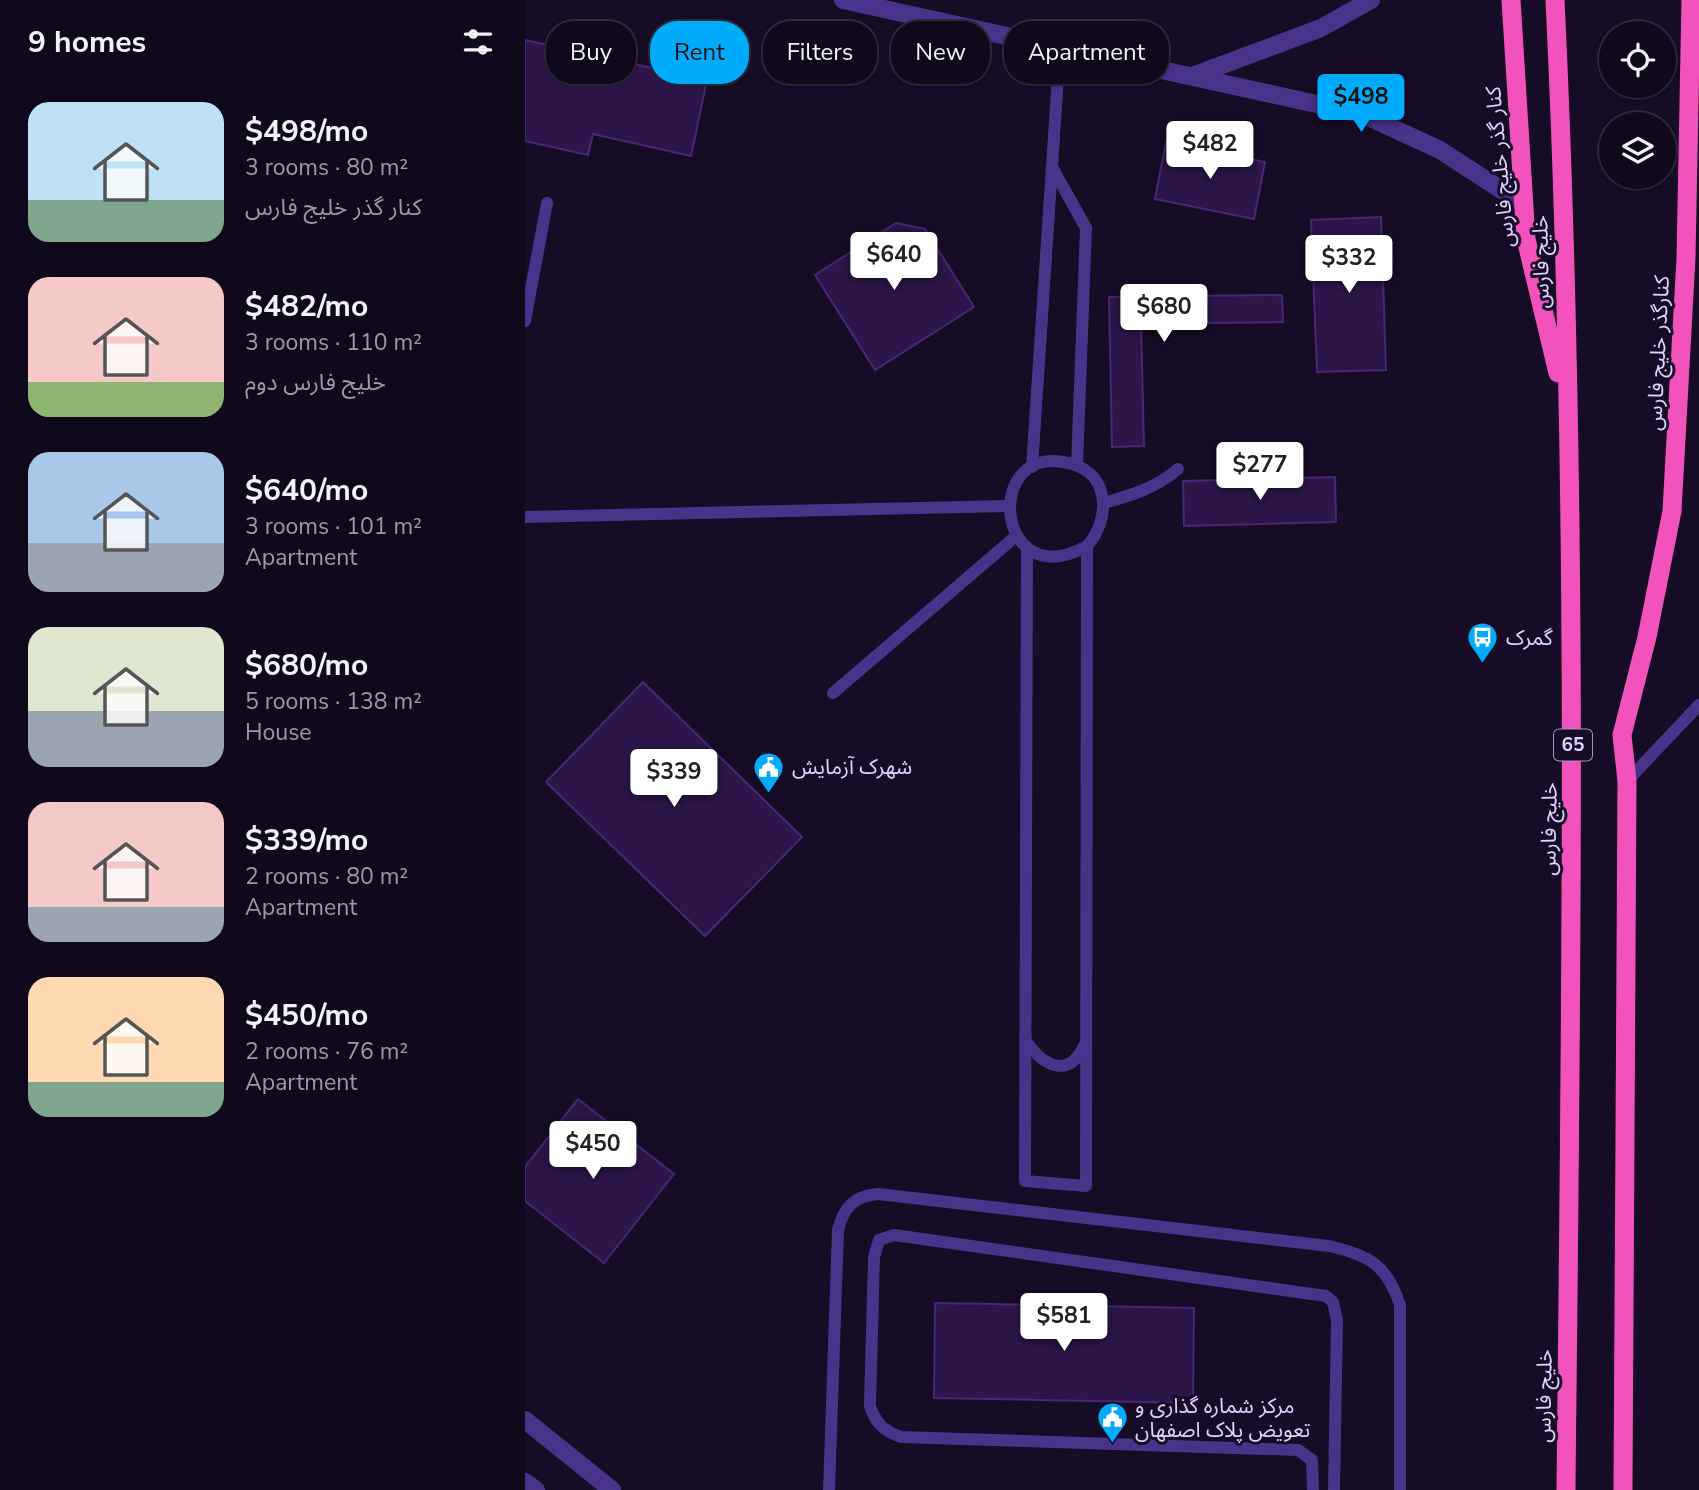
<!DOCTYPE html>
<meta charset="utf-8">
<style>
:root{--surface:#10091c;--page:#191225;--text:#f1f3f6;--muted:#9c9aa3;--line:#302a3b;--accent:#00abfc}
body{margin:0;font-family:"Nunito Sans","Noto Sans Arabic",sans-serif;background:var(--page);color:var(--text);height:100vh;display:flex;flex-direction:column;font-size:26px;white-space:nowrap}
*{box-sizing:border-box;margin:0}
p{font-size:23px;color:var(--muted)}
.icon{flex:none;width:38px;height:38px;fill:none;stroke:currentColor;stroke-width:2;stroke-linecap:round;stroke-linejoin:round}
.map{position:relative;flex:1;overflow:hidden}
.side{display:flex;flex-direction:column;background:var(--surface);width:525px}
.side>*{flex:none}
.banner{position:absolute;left:21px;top:21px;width:665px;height:63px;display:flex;gap:14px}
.fabs{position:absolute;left:1074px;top:21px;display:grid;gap:14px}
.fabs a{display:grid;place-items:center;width:77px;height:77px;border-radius:50%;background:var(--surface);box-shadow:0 2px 5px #0004,0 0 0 2px var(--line);font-size:35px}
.price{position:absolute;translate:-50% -60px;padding:0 16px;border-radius:7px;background:#fff;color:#222;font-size:23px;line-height:46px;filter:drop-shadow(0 2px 4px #0008)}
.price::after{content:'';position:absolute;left:50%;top:42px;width:21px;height:16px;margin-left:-10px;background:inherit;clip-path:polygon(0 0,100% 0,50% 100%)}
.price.on{background:var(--accent);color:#111}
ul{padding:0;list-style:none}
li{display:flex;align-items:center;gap:21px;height:175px;padding:0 28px}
li span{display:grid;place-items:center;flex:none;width:196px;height:140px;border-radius:21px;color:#555}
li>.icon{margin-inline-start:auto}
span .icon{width:84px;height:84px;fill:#fffc;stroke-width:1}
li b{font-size:30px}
h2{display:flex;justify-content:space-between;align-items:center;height:84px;padding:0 28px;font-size:30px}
.pill{padding:0 24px;border-radius:28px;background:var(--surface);box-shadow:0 2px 5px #0004,0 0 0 2px var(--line);font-size:24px;line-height:63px}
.pill.on{background:var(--accent);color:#111}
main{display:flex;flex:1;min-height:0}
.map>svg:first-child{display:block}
.building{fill:#2c1649;stroke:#482677;stroke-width:2}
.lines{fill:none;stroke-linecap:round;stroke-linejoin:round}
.service{stroke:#49328a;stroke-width:12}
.minor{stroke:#49328a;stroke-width:18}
.trunk{stroke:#f252bc;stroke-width:19}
.labels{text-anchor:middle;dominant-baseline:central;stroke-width:6;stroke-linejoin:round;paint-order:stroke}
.shield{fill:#160c26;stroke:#a496be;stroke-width:2}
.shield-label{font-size:19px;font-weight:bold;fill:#e1d1ff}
.street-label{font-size:21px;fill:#e1d1ff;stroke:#160c26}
.poi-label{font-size:21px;fill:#e1d1ff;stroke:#160c26;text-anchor:start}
</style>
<main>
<section class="side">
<h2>9 homes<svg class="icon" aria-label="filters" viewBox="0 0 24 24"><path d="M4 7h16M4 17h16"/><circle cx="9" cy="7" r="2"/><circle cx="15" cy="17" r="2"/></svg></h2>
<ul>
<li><span style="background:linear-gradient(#bfe0f5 70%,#7fa58c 0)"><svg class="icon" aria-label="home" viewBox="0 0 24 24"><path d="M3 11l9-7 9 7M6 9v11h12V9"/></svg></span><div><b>$498/mo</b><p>3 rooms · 80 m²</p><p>کنار گذر خلیج فارس</p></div></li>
<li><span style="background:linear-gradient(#f6c9c9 75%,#8fb573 0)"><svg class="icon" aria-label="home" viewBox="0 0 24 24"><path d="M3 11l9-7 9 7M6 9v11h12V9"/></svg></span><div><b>$482/mo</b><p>3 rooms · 110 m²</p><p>خلیج فارس دوم</p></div></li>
<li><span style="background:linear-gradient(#a9c7e8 65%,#9aa5b1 0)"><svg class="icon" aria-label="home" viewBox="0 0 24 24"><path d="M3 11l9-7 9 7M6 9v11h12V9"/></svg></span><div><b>$640/mo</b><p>3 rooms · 101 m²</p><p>Apartment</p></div></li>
<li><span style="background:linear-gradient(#dfe7d0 60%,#9aa5b1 0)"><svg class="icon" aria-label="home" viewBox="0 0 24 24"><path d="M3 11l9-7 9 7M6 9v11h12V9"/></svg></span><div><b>$680/mo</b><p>5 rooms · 138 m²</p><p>House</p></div></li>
<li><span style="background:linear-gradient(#f6c9c9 75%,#9aa5b1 0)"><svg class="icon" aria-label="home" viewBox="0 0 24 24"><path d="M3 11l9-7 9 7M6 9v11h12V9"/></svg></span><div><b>$339/mo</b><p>2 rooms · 80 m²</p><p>Apartment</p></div></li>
<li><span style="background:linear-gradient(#ffd9b3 75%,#7fa58c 0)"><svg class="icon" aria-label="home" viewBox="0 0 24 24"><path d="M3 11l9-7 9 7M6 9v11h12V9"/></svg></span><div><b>$450/mo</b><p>2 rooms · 76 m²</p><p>Apartment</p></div></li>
</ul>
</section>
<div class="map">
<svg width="1174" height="1490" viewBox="0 0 1174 1490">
<rect width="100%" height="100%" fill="#160c26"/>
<g class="building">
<polygon points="0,40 182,80 166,156 68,134 63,155 0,141"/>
<polygon points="641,142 740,162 729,219 630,199"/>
<polygon points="856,217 861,370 792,372 786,220"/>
<polygon points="371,223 400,229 449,307 350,370 290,275"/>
<polygon points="757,295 758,322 616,324 619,446 587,447 584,297"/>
<polygon points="810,477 811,522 659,526 658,481"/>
<polygon points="118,682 277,837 180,936 21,782"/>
<polygon points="53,1099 149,1174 79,1263 0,1201 0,1167"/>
<polygon points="410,1303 669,1308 668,1403 409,1398"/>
</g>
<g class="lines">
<g class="service">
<polyline points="527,167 561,228 552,465"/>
<polyline points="0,321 22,203"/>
<polyline points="507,467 535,46"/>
<path d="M579,503C607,495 631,488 653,469"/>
<polyline points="0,517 483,506"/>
<path d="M502,547L500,1181L561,1186L562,546C585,521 586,475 547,464C456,438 469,598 562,546"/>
<polyline points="308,693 491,536"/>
<polyline points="1102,781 1174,705"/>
<path d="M501,1041C518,1066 544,1080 560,1044"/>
<path d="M304,1490L313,1230C319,1207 329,1196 353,1194L804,1246C844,1255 862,1265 875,1305V1490"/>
<path d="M788,1490L787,1460L773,1450L376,1437C359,1431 351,1424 345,1406L349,1257L354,1240L369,1235L801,1296L808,1302L812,1320L809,1490"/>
</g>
<g class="minor">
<polyline points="318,0 837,114 915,150 998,204"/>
<polyline points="670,75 796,28 846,0"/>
<polyline points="0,1420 87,1490"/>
<polyline points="0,1482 11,1490"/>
</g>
<g class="trunk">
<polyline points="986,0 1001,239 1033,373"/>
<path d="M1030,0C1054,496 1046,993 1041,1490"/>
<polyline points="1098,1490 1102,781 1097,735 1122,637 1147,511 1161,258 1166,0"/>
</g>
</g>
<defs>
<symbol id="bus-pin" viewBox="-11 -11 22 30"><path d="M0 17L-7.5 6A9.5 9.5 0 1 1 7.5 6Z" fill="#00abfc" stroke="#160c26"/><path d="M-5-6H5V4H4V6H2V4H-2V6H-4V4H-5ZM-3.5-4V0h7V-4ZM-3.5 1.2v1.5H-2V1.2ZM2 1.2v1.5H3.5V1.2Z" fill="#fff"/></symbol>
<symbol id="civic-pin" viewBox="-11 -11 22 30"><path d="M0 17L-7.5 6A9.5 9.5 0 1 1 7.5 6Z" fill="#00abfc" stroke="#160c26"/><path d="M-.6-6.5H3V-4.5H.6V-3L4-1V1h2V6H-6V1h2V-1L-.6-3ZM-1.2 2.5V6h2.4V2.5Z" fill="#fff"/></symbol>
</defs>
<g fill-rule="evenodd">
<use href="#bus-pin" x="940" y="620" width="35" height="47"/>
<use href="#civic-pin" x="226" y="750" width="35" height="47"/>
<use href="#civic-pin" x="570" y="1400" width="35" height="47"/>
</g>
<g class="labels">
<rect class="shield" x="1029" y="729.5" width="38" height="31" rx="5"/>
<g class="shield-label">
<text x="1048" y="745">65</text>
</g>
<g class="street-label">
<text transform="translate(975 167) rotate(-95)">کنار گذر خلیج فارس</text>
<text transform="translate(1016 262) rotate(-91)">خلیج فارس</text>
<text transform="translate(1133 353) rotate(-87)">کنارگذر خلیج فارس</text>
<text transform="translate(1024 829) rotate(-89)">خلیج فارس</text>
<text transform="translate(1019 1396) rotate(-89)">خلیج فارس</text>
</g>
<g class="poi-label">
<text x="981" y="638">گمرک</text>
<text x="267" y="767">شهرک آزمایش</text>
<text x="610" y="1406">مرکز شماره گذاری و<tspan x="610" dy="24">تعویض پلاک اصفهان</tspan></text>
</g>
</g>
</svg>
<div class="fabs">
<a><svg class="icon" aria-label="locate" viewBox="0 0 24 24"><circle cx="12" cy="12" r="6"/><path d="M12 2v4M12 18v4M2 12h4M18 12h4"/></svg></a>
<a><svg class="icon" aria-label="layers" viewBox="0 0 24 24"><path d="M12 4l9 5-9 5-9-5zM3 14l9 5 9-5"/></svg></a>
</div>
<b class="price on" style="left:836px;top:134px">$498</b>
<b class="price" style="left:685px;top:181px">$482</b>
<b class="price" style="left:369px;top:292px">$640</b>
<b class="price" style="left:824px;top:295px">$332</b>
<b class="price" style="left:639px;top:344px">$680</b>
<b class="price" style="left:735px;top:502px">$277</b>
<b class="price" style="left:149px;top:809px">$339</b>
<b class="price" style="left:68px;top:1181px">$450</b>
<b class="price" style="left:539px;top:1353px">$581</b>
<div class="banner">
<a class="pill">Buy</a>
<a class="pill on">Rent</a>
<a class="pill">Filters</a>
<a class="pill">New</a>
<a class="pill">Apartment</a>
</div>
</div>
</main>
